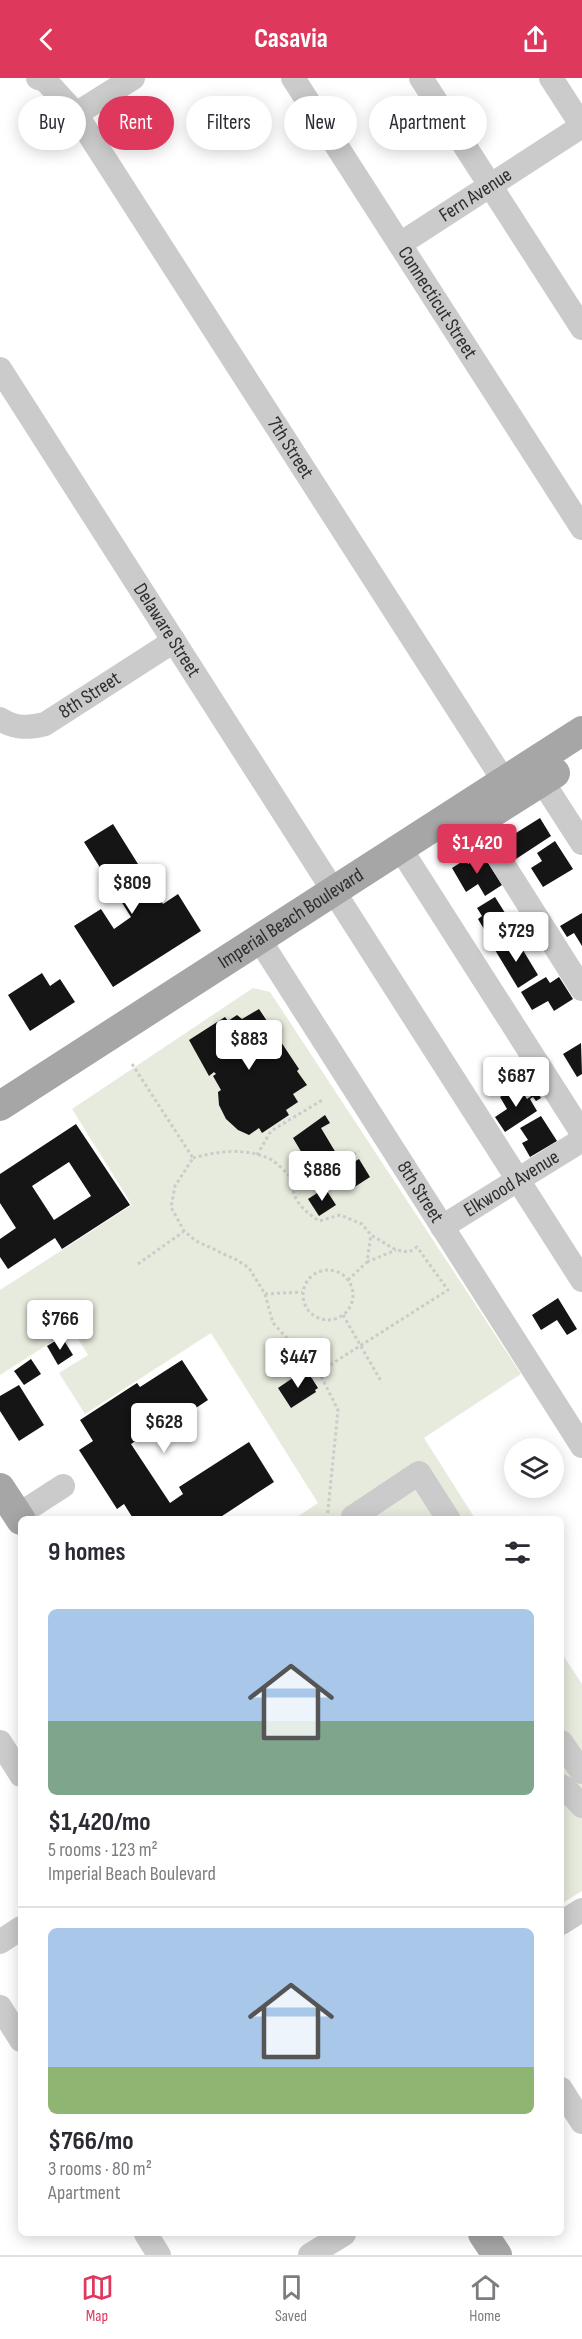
<!DOCTYPE html>
<meta charset="utf-8">
<style>
:root{--surface:#fff;--page:#f2f2f3;--text:#2b2b33;--muted:#7c7c81;--line:#e1e1e2;--accent:#de385c}
body{margin:0;font-family:"Sofia Sans Condensed",sans-serif;background:var(--page);color:var(--text);height:100vh;display:flex;flex-direction:column;font-size:22px;white-space:nowrap}
*{box-sizing:border-box;margin:0}
p{font-size:20px;color:var(--muted)}
.icon{flex:none;width:33px;height:33px;fill:none;stroke:currentColor;stroke-width:2;stroke-linecap:round;stroke-linejoin:round}
.map{position:relative;flex:1;overflow:hidden}
.details{position:absolute;left:18px;top:1438px;width:546px;height:720px;display:flex;flex-direction:column;background:var(--surface);border-radius:9px;box-shadow:0 3px 15px #0003}
.details>*{flex:none}
.top-card{position:absolute;left:18px;top:18px;width:546px;height:54px;display:flex;gap:12px}
.tools{position:absolute;left:504px;top:1360px;display:grid;gap:12px}
.tools a{display:grid;place-items:center;width:60px;height:60px;border-radius:50%;background:var(--surface);box-shadow:0 3px 15px #0003;font-size:30px}
.price{position:absolute;translate:-50% -51px;padding:0 14px;border-radius:6px;background:#fff;color:#222;font-size:20px;line-height:39px;filter:drop-shadow(0 2px 3px #0008)}
.price::after{content:'';position:absolute;left:50%;top:36px;width:18px;height:14px;margin-left:-9px;background:inherit;clip-path:polygon(0 0,100% 0,50% 100%)}
.price.on{background:var(--accent);color:#fff}
ul{padding:0;list-style:none}
li{display:grid;align-content:center;gap:12px;height:318px;padding:0 30px}
li+li{border-top:2px solid var(--line)}
li span{display:grid;place-items:center;height:186px;border-radius:9px;color:#555}
li>.icon{margin-inline-start:auto}
span .icon{width:108px;height:108px;fill:#fffc;stroke-width:1}
li b{font-size:26px}
h2{display:flex;justify-content:space-between;align-items:center;height:72px;padding:0 30px;font-size:26px}
.pill{padding:0 21px;border-radius:27px;background:var(--surface);box-shadow:0 3px 15px #0003;font-size:21px;line-height:54px}
.pill.on{background:var(--accent);color:#fff}
header{display:flex;justify-content:space-between;align-items:center;height:78px;padding:0 30px;background:var(--accent);color:#fff;font-size:27px;font-weight:700}
.tabs{display:flex;justify-content:space-around;align-items:center;height:84px;border-top:2px solid var(--line);background:var(--surface);font-size:16px;color:var(--muted)}
.tabs a{display:grid;justify-items:center;gap:3px}
.tabs .on{color:var(--accent)}
.map>svg:first-child{display:block}
.green{fill:#e6ebdd}
.building{fill:#151515;fill-rule:evenodd}
.lines{fill:none;stroke-linecap:round;stroke-linejoin:round}
.path{stroke:#cbcbcb;stroke-width:3;stroke-dasharray:3 3;stroke-linecap:butt}
.minor{stroke:#cbcbcb;stroke-width:24}
.major{stroke:#a6a6a6;stroke-width:30}
.labels{text-anchor:middle;dominant-baseline:central;stroke-width:6;stroke-linejoin:round;paint-order:stroke}
.street-label{font-size:20px;fill:#2e2e2e;stroke:#fff}
</style>
<header><svg class="icon" aria-label="back" viewBox="0 0 24 24"><path d="M15 5l-7 7 7 7"/></svg>Casavia<svg class="icon" aria-label="share" viewBox="0 0 24 24"><path d="M12 15V3M7 8l5-5 5 5M5 13v7h14v-7"/></svg></header>
<div class="map">
<svg width="582" height="2177" viewBox="0 0 582 2177">
<rect width="100%" height="100%" fill="#fff"/>
<g class="green">
<polygon points="253,910 270,914 521,1296 424,1360 476,1442 294,1441 318,1425 211,1255 85,1336 59,1295 88,1277 72,1251 0,1297 0,1212 132,1127 72,1031"/>
<polygon points="561,1574 582,1606 582,1813 561,1826"/>
</g>
<g class="building">
<polygon points="540,740 551,758 516,781 505,762"/>
<polygon points="113,746 163,826 178,816 201,853 113,909 74,848 101,831 114,851 131,839 84,764"/>
<polygon points="555,763 573,791 543,809 531,790 542,783 537,775"/>
<polygon points="483,777 502,807 485,818 478,806 466,814 452,790 466,781 468,786"/>
<polygon points="495,819 514,849 491,863 478,841 482,838 477,830"/>
<polygon points="582,835 582,868 574,855 567,859 560,848"/>
<polygon points="515,859 538,897 518,910 495,872"/>
<polygon points="42,895 50,908 60,901 75,924 30,953 8,917"/>
<polygon points="546,899 550,905 559,899 573,921 554,933 548,923 532,932 521,914"/>
<polygon points="259,931 299,991 297,993 307,1007 293,1016 298,1024 286,1032 289,1037 262,1055 259,1050 249,1057 238,1052 226,1041 219,1027 218,1014 221,1012 213,998 216,996 214,994 209,998 189,962 225,939 228,943 237,937 242,941"/>
<polygon points="581,965 582,996 577,999 563,976"/>
<polygon points="518,1007 527,1021 537,1014 541,1020 536,1023 533,1019 530,1021 537,1033 505,1054 495,1039 507,1031 500,1019"/>
<polygon points="325,1037 330,1045 321,1050 336,1075 312,1092 293,1060"/>
<polygon points="541,1038 557,1063 530,1079 522,1065 528,1062 520,1050"/>
<path d="M76,1046L130,1127L62,1171L55,1160L8,1191L0,1179V1161L16,1150L0,1125V1096ZM69,1084L91,1118L54,1142L32,1108Z"/>
<polygon points="359,1081 370,1099 353,1110 342,1091"/>
<polygon points="325,1110 336,1127 319,1138 308,1121"/>
<polygon points="558,1220 577,1251 567,1257 557,1242 541,1252 532,1237"/>
<polygon points="62,1259 73,1277 58,1287 47,1268"/>
<polygon points="31,1281 41,1296 24,1307 14,1293"/>
<polygon points="182,1282 208,1322 158,1355 155,1350 131,1366 170,1425 183,1416 179,1409 249,1364 274,1404 216,1442 134,1442 124,1426 117,1431 79,1372 93,1363 80,1342 137,1305 140,1309"/>
<polygon points="306,1291 318,1310 315,1312 316,1314 291,1330 278,1310"/>
<polygon points="19,1307 44,1347 19,1363 0,1333 0,1318"/>
</g>
<g class="lines">
<g class="path">
<polyline points="132,986 193,1080 175,1108 171,1129 184,1153 196,1163 237,1182 249,1190 265,1216 273,1245 320,1296 338,1332 327,1442"/>
<polyline points="257,1077 271,1053 324,1021"/>
<path d="M193,1080C218,1073 247,1069 272,1082C278,1086 284,1093 290,1098C293,1122 300,1130 319,1143L340,1137L362,1146L371,1157L396,1172L409,1174L417,1169L448,1212L311,1299"/>
<polyline points="291,1099 303,1111 359,1073"/>
<polyline points="367,1184 396,1172"/>
<polyline points="138,1186 183,1154"/>
<circle cx="328" cy="1217" r="25"/>
<polyline points="348,1202 367,1184 371,1157"/>
<polyline points="265,1216 302,1214"/>
<polyline points="343,1237 382,1305"/>
</g>
<g class="minor">
<path id="s1" d="M38,0L45,2L76,36L504,703"/>
<path id="s2" d="M293,0L582,450"/>
<polyline points="421,0 582,250"/>
<polyline points="551,0 582,48"/>
<polyline points="76,36 133,0"/>
<path id="s3" d="M400,166L582,48"/>
<path id="s4" d="M0,291L582,1202"/>
<path id="s5" d="M0,641C15,651 29,650 45,646L174,563"/>
<polyline points="533,689 582,765"/>
<polyline points="477,745 582,911"/>
<polyline points="400,770 582,1055"/>
<path id="s6" d="M259,861L582,1368"/>
<path id="s7" d="M442,1149L582,1062"/>
<polyline points="18,1437 63,1408"/>
<polyline points="353,1439 419,1395 449,1442"/>
<polyline points="0,1664 21,1697"/>
<polyline points="561,1664 582,1694"/>
<polyline points="561,1708 565,1710 582,1728"/>
<polyline points="561,1845 582,1832"/>
<polyline points="0,1864 21,1850"/>
<polyline points="0,1929 21,1962"/>
<polyline points="561,2011 582,2044"/>
<polyline points="146,2156 159,2177"/>
<polyline points="310,2177 344,2156"/>
</g>
<g class="major">
<polyline points="476,745 555,695"/>
<path id="s8" d="M0,1028L582,653"/>
<polyline points="0,1410 21,1442"/>
<polyline points="483,2156 497,2177"/>
</g>
</g>
<g class="labels">
<g class="street-label">
<text stroke="none"><textPath href="#s3" startOffset="90">Fern Avenue</textPath></text>
<text stroke="none"><textPath href="#s2" startOffset="267">Connecticut Street</textPath></text>
<text stroke="none"><textPath href="#s1" startOffset="450">7th Street</textPath></text>
<text stroke="none"><textPath href="#s4" startOffset="310">Delaware Street</textPath></text>
<text stroke="none"><textPath href="#s5" startOffset="100">8th Street</textPath></text>
<text stroke="none"><textPath href="#s8" startOffset="346">Imperial Beach Boulevard</textPath></text>
<text stroke="none"><textPath href="#s7" startOffset="82">Elkwood Avenue</textPath></text>
<text stroke="none"><textPath href="#s6" startOffset="300">8th Street</textPath></text>
</g>
</g>
</svg>
<div class="tools">
<a><svg class="icon" aria-label="layers" viewBox="0 0 24 24"><path d="M12 4l9 5-9 5-9-5zM3 14l9 5 9-5"/></svg></a>
</div>
<b class="price on" style="left:477px;top:797px">$1,420</b>
<b class="price" style="left:132px;top:837px">$809</b>
<b class="price" style="left:516px;top:885px">$729</b>
<b class="price" style="left:249px;top:993px">$883</b>
<b class="price" style="left:516px;top:1030px">$687</b>
<b class="price" style="left:322px;top:1124px">$886</b>
<b class="price" style="left:60px;top:1273px">$766</b>
<b class="price" style="left:298px;top:1311px">$447</b>
<b class="price" style="left:164px;top:1376px">$628</b>
<div class="top-card">
<a class="pill">Buy</a>
<a class="pill on">Rent</a>
<a class="pill">Filters</a>
<a class="pill">New</a>
<a class="pill">Apartment</a>
</div>
<section class="details">
<h2>9 homes<svg class="icon" aria-label="filters" viewBox="0 0 24 24"><path d="M4 7h16M4 17h16"/><circle cx="9" cy="7" r="2"/><circle cx="15" cy="17" r="2"/></svg></h2>
<ul>
<li><span style="background:linear-gradient(#a9c7e8 60%,#7fa58c 0)"><svg class="icon" aria-label="home" viewBox="0 0 24 24"><path d="M3 11l9-7 9 7M6 9v11h12V9"/></svg></span><div><b>$1,420/mo</b><p>5 rooms · 123 m²</p><p>Imperial Beach Boulevard</p></div></li>
<li><span style="background:linear-gradient(#a9c7e8 75%,#8fb573 0)"><svg class="icon" aria-label="home" viewBox="0 0 24 24"><path d="M3 11l9-7 9 7M6 9v11h12V9"/></svg></span><div><b>$766/mo</b><p>3 rooms · 80 m²</p><p>Apartment</p></div></li>
</ul>
</section>
</div>
<nav class="tabs">
<a class="on"><svg class="icon" aria-label="map" viewBox="0 0 24 24"><path d="M3 6l6-2 6 2 6-2v14l-6 2-6-2-6 2zM9 4v14M15 6v14"/></svg>Map</a>
<a><svg class="icon" aria-label="saved" viewBox="0 0 24 24"><path d="M7 4h10v16l-5-4-5 4z"/></svg>Saved</a>
<a><svg class="icon" aria-label="home" viewBox="0 0 24 24"><path d="M3 11l9-7 9 7M6 9v11h12V9"/></svg>Home</a>
</nav>
